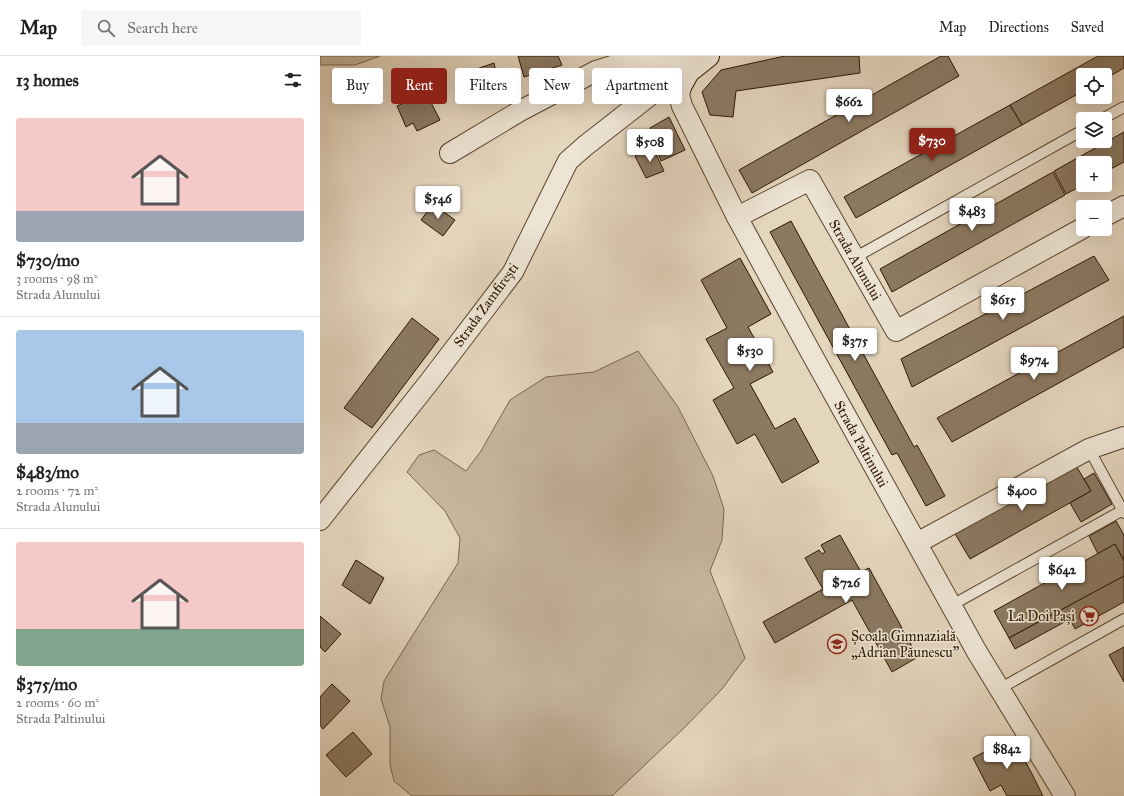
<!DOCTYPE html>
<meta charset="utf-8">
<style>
:root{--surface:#fff;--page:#f6f6f6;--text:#202124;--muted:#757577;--line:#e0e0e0;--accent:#8f2418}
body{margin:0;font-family:"IM FELL Great Primer",serif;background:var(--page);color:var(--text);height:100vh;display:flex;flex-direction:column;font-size:15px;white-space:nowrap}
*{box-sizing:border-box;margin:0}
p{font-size:13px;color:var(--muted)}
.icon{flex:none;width:22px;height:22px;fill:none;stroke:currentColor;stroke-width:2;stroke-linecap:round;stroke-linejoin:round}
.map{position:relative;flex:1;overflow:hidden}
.drawer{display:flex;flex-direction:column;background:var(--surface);width:320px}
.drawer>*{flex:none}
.guide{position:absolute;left:12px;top:12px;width:380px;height:36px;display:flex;gap:8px}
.buttons{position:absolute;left:756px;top:12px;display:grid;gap:8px}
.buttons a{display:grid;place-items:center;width:36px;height:36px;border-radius:4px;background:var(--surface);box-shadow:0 4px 16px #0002;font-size:20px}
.price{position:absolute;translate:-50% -34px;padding:0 9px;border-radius:4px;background:#fff;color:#222;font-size:13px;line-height:26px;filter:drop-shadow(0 1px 2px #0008)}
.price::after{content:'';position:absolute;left:50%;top:24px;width:12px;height:9px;margin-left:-6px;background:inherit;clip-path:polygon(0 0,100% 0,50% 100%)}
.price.on{background:var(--accent);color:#fff}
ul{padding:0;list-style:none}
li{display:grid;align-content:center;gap:8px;height:212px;padding:0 16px}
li+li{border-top:1px solid var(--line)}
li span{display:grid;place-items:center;height:124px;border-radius:4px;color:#555}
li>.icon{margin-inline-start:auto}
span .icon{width:72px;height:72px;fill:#fffc;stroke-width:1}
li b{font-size:17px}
h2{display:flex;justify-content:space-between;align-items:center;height:48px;padding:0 16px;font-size:17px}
.pill{padding:0 14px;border-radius:4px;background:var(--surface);box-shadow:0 4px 16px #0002;font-size:14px;line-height:36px}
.pill.on{background:var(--accent);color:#fff}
header{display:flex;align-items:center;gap:24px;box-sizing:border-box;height:56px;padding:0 20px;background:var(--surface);border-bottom:1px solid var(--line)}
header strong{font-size:19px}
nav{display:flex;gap:22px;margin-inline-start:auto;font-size:14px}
.search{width:280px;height:36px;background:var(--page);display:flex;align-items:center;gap:10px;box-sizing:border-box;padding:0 14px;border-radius:4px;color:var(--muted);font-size:15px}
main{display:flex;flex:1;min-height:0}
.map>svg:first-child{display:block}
.green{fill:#c5b59d;stroke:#78664e}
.building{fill:#8b7962;stroke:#2b1600}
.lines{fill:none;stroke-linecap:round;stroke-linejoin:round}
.lane-casing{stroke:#59462f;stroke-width:12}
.street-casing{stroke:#59462f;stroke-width:22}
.secondary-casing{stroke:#2b1600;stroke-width:24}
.lane{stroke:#ede4d4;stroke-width:10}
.street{stroke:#ede4d4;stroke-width:20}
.secondary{stroke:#ede4d4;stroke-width:22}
.labels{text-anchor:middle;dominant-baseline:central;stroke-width:3.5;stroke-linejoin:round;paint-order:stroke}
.street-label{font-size:14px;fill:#2b1600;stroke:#ede4d4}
.poi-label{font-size:14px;fill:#2b1600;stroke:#ede4d4;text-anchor:end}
</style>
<header>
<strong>Map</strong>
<div class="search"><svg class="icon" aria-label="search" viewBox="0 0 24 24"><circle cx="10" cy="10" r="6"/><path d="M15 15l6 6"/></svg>Search here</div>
<nav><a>Map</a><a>Directions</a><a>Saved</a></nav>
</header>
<main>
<section class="drawer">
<h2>13 homes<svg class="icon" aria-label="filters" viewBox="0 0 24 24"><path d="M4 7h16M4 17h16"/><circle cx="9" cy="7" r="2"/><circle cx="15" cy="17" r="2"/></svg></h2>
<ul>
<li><span style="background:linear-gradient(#f6c9c9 75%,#9aa5b1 0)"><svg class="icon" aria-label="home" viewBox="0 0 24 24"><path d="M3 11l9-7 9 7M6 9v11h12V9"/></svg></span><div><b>$730/mo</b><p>3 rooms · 98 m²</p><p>Strada Alunului</p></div></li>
<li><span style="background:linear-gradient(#a9c7e8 75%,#9aa5b1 0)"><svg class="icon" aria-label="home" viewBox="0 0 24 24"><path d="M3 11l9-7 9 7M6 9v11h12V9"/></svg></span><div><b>$483/mo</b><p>2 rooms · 72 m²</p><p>Strada Alunului</p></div></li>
<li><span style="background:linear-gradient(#f6c9c9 70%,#7fa58c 0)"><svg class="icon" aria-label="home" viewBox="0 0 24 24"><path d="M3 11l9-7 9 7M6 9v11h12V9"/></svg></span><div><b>$375/mo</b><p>2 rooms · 60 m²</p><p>Strada Paltinului</p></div></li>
</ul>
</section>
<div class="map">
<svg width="804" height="740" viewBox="0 0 804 740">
<rect width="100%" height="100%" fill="#e4d5bd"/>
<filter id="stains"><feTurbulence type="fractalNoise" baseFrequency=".005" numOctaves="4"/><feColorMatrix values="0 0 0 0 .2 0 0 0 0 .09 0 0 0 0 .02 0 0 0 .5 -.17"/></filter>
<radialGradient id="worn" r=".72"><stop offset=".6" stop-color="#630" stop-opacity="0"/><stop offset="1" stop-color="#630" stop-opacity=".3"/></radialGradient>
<g class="green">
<polygon points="0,0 60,0 35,9 0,9"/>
<polygon points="318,295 358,351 393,420 404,453 402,484 390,515 425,602 402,633 364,672 292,740 92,740 74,725 70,709 70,671 61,643 64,625 138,507 140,482 125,455 87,416 99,399 114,394 146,415 161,395 190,344 226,321 274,316"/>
</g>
<g class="building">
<polygon points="198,0 238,0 242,9 204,21"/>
<polygon points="465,0 539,0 540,17 416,35 413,61 390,59 382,36 401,14"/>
<polygon points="621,0 628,0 639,20 432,137 419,114"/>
<polygon points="778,0 804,0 804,12 785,23 785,19 763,19 763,35 702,69 690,49"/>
<polygon points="174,7 180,33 152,41 142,18"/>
<polygon points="106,37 120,64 97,75 93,67 86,71 77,50"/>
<polygon points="690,49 702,69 536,162 524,141"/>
<polygon points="349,61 365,94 341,105 330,72"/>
<polygon points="804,76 804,106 785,116 785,107 763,107 763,129 746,138 734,115"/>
<polygon points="333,92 344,115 326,122 315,100"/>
<polygon points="733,116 745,139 572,236 560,213"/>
<polygon points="113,148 135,164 123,180 101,164"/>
<polygon points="471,165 594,391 597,389 625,440 606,450 577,397 572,399 450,176"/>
<polygon points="774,200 789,224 592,331 581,303"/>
<polygon points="420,202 451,258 428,271 453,316 430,328 455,373 475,362 499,406 462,427 435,378 417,388 393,344 414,332 386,283 407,272 381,224"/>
<polygon points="804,260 804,291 632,386 617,362"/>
<polygon points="92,262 119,283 52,372 24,352"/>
<polygon points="755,408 771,435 650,503 634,476"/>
<polygon points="774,417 792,448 761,466 750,447 771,435 764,423"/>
<polygon points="796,465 804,479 804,505 795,488 778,498 769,480"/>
<polygon points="520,479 541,516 549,512 598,601 572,616 532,544 455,587 443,566 503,533 485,502 499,494 502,498 505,496 501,489"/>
<polygon points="795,488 804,505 804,520 689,582 674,555"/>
<polygon points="36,504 64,522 50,548 22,529"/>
<polygon points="804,520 804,546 755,573 750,563 695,593 689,582"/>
<polygon points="0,560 21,578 5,596 0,591"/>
<polygon points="804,591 804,626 789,599"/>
<polygon points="12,628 30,645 3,673 0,669 0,641"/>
<polygon points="33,676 52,698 26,721 6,699"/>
<polygon points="692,681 711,716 723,740 687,740 681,729 670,735 653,702"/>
</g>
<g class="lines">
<defs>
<g id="lane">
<polyline points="782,63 804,51"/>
<polyline points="534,202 763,74"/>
<polyline points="769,393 804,457"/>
<polyline points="632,549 803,454"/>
<polyline points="681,632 804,563"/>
</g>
<g id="street">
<polyline points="130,97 200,55 276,15 308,5 331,2 377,7"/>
<polyline points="785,160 804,150"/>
<polyline points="417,161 490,124 576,275 763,172"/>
<polyline points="0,464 110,325 193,216 248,105 265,90 338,33 362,27 359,39 362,50 417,161 490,295 657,596 745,740"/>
<polyline points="597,487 769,393 804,381"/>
</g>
<polyline id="secondary" points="362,27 368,16 388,0"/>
</defs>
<use href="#lane" class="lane-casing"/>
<use href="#street" class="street-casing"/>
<use href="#secondary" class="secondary-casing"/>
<use href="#lane" class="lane"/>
<use href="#street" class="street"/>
<use href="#secondary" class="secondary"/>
</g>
<defs>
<symbol id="supermarket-ring" viewBox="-11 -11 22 22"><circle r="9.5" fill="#ede4d4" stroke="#8f2418" stroke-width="1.5"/><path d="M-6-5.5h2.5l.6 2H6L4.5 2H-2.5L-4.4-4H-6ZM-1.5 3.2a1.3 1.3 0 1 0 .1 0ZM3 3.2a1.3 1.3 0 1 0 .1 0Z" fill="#8f2418"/></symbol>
<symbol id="school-ring" viewBox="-11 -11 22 22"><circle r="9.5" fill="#ede4d4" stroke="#8f2418" stroke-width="1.5"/><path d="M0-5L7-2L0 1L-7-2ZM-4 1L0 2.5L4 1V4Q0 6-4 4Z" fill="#8f2418"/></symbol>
</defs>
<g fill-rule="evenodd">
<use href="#supermarket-ring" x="758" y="549" width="22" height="22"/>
<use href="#school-ring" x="506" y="577" width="22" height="22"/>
</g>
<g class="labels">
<g class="street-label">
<text transform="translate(535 204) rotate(60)">Strada Alunului</text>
<text transform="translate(166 249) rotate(-54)">Strada Zamfirești</text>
<text transform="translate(541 388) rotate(61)">Strada Paltinului</text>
</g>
<g class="poi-label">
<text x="755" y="560">La Doi Pași</text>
<text x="531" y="580" text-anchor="start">Școala Gimnazială<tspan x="531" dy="16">„Adrian Păunescu”</tspan></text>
</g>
</g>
<rect width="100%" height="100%" filter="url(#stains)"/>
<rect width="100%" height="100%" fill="url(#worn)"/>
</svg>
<div class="buttons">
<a><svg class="icon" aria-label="locate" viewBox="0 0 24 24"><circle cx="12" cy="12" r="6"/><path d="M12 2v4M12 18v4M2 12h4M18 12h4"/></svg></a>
<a><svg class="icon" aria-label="layers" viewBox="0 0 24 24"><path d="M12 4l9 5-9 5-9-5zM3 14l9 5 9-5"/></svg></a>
<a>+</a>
<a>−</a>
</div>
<b class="price" style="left:529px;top:67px">$662</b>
<b class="price on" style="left:612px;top:106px">$730</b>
<b class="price" style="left:330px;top:107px">$508</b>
<b class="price" style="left:118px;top:164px">$546</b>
<b class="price" style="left:652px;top:176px">$483</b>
<b class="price" style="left:683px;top:265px">$615</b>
<b class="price" style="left:535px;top:306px">$375</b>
<b class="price" style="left:430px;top:316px">$530</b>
<b class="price" style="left:714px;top:325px">$974</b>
<b class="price" style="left:702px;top:456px">$400</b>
<b class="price" style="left:742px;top:535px">$642</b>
<b class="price" style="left:526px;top:548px">$726</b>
<b class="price" style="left:687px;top:714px">$842</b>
<div class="guide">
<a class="pill">Buy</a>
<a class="pill on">Rent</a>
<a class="pill">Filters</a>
<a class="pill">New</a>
<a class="pill">Apartment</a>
</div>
</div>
</main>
